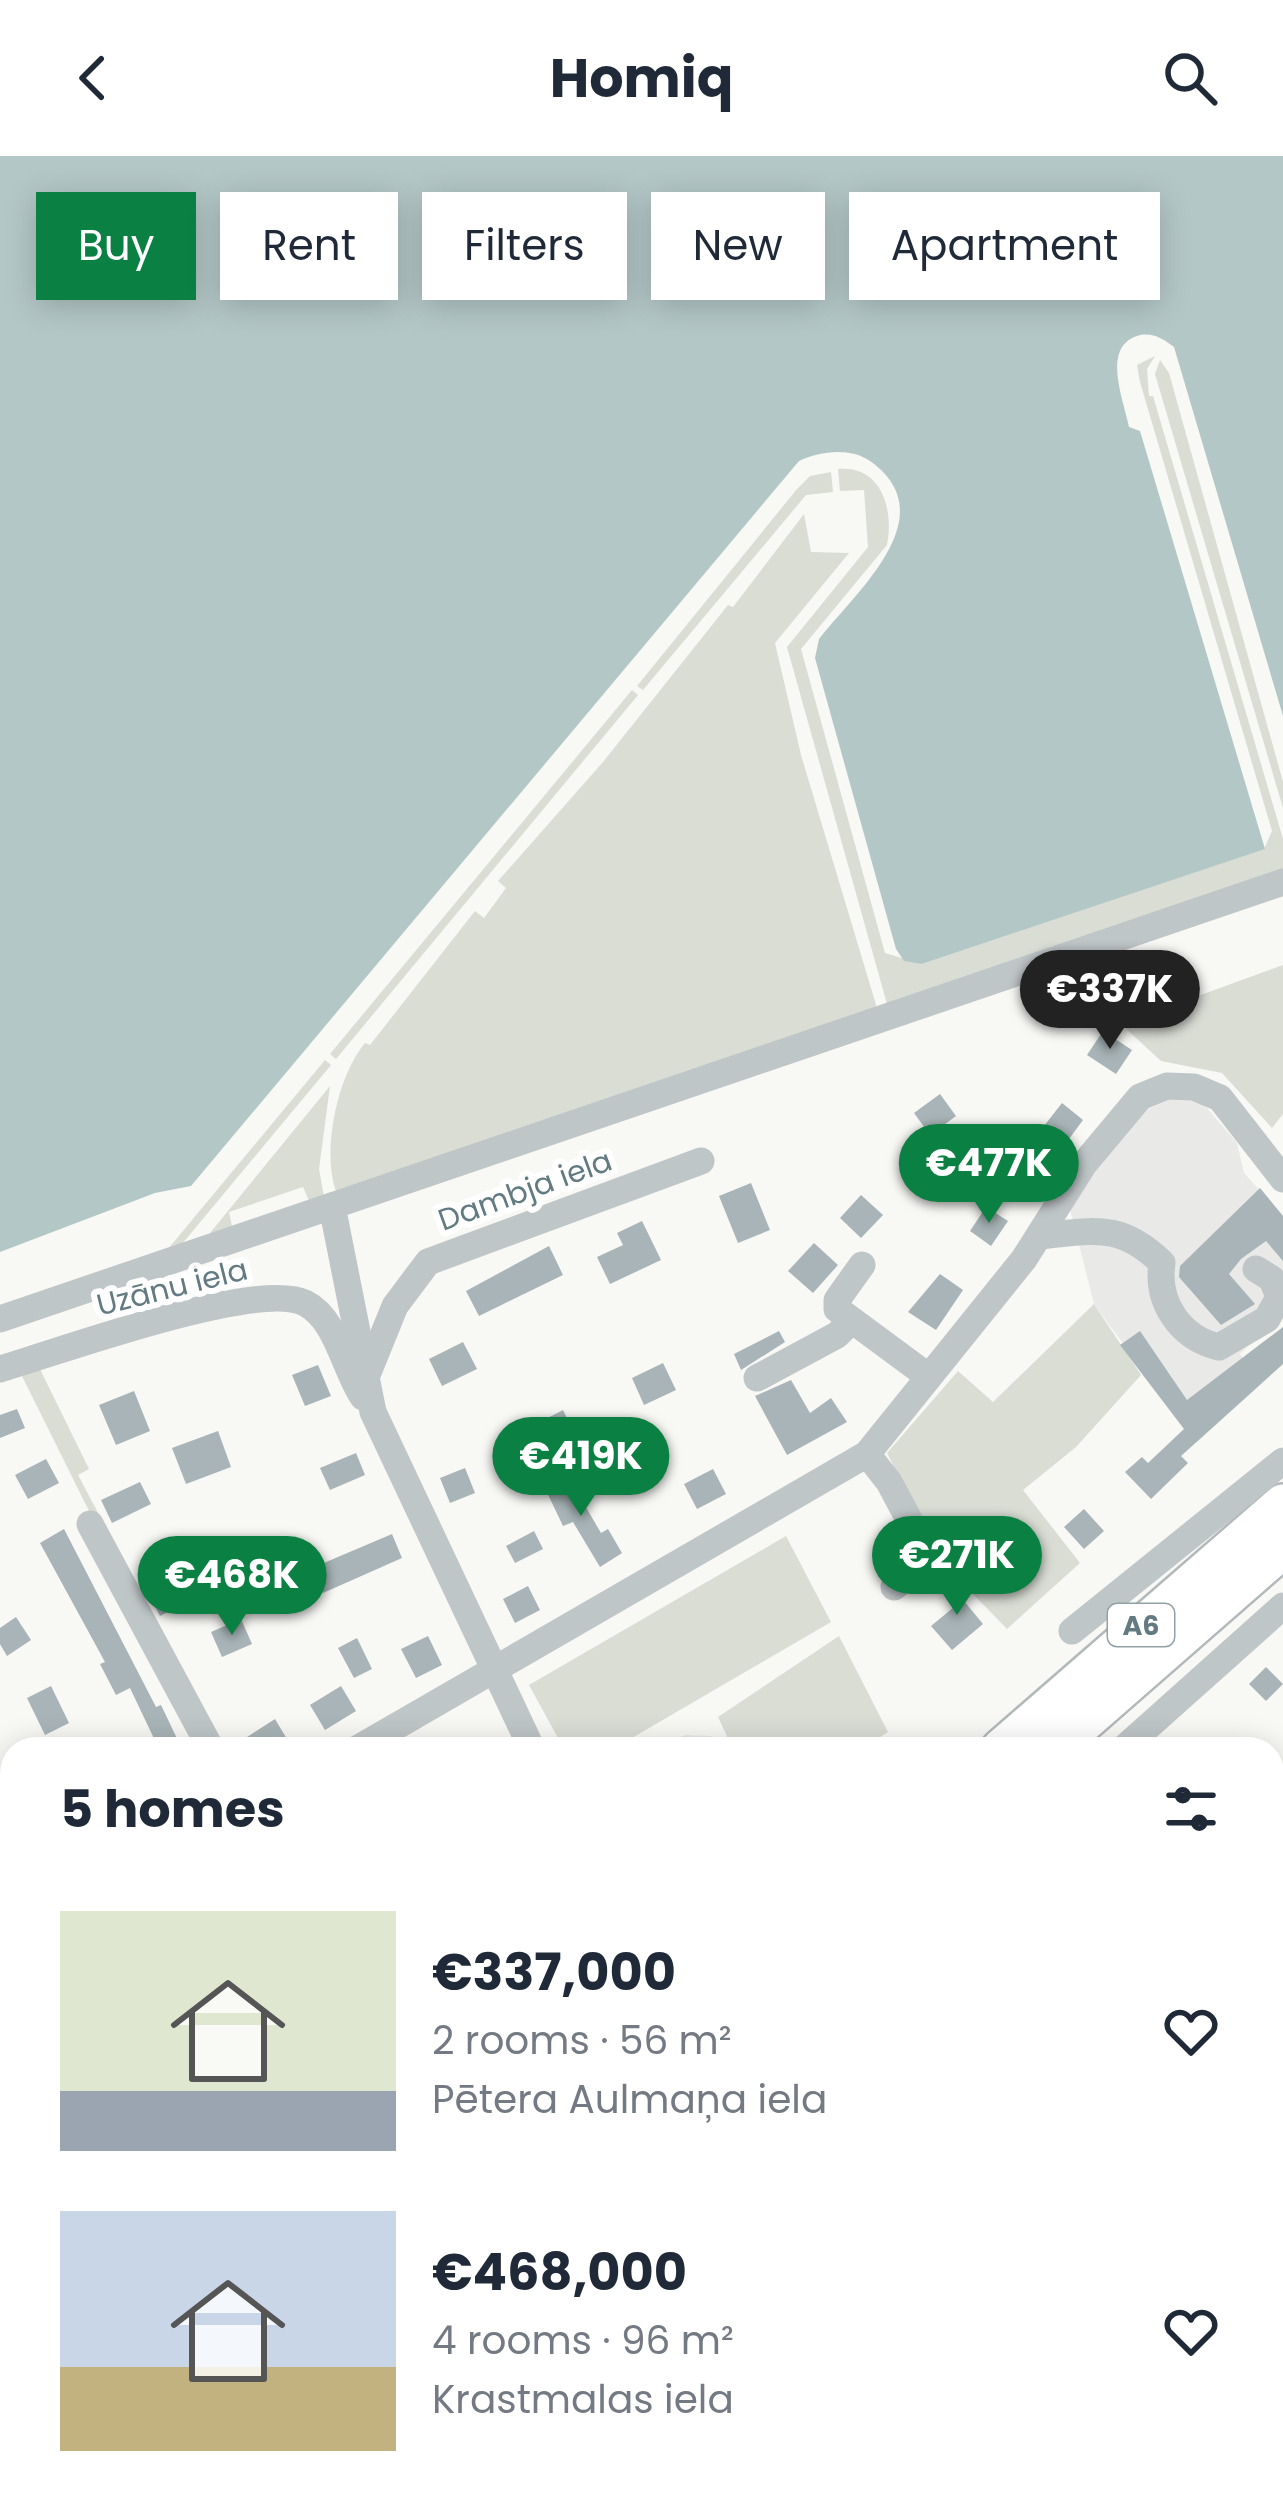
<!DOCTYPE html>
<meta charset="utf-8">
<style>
:root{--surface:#fff;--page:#f2f2f3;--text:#1f2937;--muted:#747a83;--accent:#0b8043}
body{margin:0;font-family:Poppins,sans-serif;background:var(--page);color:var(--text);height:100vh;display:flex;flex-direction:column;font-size:45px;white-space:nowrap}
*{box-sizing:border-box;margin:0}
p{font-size:39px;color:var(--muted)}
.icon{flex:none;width:66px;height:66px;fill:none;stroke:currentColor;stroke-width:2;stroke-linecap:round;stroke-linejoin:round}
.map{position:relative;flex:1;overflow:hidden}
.sheet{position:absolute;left:0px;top:1581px;width:1284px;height:771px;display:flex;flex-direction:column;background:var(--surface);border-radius:36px 36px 0 0;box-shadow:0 6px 30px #0003}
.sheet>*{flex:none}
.hud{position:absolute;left:36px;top:36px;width:1212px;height:108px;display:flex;gap:24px}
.price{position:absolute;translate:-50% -102px;padding:0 27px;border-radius:42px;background:var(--accent);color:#fff;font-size:39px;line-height:78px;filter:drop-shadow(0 3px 6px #0008)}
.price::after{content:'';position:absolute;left:50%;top:72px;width:36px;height:27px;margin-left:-18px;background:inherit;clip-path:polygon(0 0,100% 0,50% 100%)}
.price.on{background:#222;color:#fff}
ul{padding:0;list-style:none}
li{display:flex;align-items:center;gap:36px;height:300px;padding:0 60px}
li span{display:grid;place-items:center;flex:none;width:336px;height:240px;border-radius:0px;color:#555}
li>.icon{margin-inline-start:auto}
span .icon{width:144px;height:144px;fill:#fffc;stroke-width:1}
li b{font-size:51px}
h2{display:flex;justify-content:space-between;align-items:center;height:144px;padding:0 60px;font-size:51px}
.chip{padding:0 42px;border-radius:0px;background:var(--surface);box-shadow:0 6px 30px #0003;font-size:42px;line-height:108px}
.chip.on{background:var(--accent);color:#fff}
header{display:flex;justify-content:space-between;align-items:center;height:156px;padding:0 60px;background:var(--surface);font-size:54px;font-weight:700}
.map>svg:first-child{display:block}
.built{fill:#e9e9e8}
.green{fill:#d9ddd4}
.water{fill:#b4c7c7}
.building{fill:#a8b4b7}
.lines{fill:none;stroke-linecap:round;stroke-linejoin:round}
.highway-casing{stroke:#b2b9bb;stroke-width:44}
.minor{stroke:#bfc6c8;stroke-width:27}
.highway{stroke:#fff;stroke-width:39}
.labels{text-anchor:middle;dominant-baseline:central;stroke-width:12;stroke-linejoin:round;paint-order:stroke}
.shield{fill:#fff;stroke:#91a2a7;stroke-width:3}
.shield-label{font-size:27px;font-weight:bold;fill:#627a81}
.street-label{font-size:30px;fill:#627a81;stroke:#fff}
</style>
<header><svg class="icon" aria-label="back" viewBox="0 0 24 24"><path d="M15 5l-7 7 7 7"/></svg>Homiq<svg class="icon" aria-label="search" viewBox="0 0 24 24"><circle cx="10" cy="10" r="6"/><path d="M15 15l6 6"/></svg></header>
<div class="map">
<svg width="1283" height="2351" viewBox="0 0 1283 2351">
<rect width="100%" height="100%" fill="#f8f8f5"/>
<g class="built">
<polygon points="1175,941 1201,945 1237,987 1244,1017 1283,1060 1283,1156 1240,1198 1263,1226 1196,1287 1094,1148 1069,1049 1142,956"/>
<polygon points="686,1579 711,1580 728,1593 645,1593"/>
</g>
<g class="green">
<path d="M1155,200L1147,213L1149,240H1153L1283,683V717L887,848L787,491L868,391L864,334L840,335L838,313C882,309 894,354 887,389L801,493L885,797L922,808L1264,693L1272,675L1140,226L1137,209Z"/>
<polygon points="1160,204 1169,217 1283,626 1283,652 1155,218"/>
<polygon points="831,316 833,336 806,339 643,534 637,530 797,333 810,320"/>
<path d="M804,358L811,396L849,397L775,487L801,599L877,852L336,1035C322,997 336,922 365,887L370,889L475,755L484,762L506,732L498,725L603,606L728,449L733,451Z"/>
<polygon points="632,534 638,539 336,903 330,898"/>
<polygon points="1283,809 1283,958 1272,972 1222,917 1161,905 1121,868"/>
<polygon points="325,904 331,909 172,1100 168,1093"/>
<polygon points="330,930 319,1013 324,1041 310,1047 303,1031 229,1056 233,1075 210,1077"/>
<polygon points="1094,1148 1141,1219 1076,1291 1023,1334 1080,1407 1007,1473 941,1405 887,1297 958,1215 993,1246"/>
<polygon points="38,1209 89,1313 78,1319 106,1372 99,1375 20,1216"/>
<polygon points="786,1380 831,1466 613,1593 564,1593 529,1529"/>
<polygon points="839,1480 888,1576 861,1593 733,1593 718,1561"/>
<polygon points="1283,1848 1283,1926 1272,1919 1272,1871"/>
<polygon points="1272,1954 1283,1959 1283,2351 1250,2351 1250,2340 1272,2340"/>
</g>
<g class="water">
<path d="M0,0H1283V560L1174,191C1164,183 1151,175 1137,180C1101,192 1124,245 1129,271L1140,275L1265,693L922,808L904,805L896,793L815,502L819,483C858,434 946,359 870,305C850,291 820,295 799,305L191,1030L155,1037L0,1096Z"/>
<path d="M1283,2072V2258C1268,2223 1261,2103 1283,2072Z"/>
</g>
<g class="building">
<polygon points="1103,875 1132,894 1116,918 1087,899"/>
<polygon points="940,938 956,960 930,979 914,957"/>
<polygon points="1062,947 1083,964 1035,1029 1018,1016 1050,975 1044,970"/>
<polygon points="751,1027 770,1074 738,1087 719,1040"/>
<polygon points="1260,1032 1283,1060 1283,1105 1266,1085 1241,1103 1229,1118 1255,1148 1221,1169 1179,1121 1180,1110"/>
<polygon points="861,1039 883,1059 861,1082 840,1062"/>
<polygon points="986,1051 1008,1065 991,1090 970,1075"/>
<polygon points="642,1065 661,1104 610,1128 597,1101 623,1089 617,1077"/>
<polygon points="814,1087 838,1109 813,1137 788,1115"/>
<polygon points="549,1090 563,1119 479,1160 466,1135"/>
<polygon points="940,1118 963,1134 936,1174 908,1156"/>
<polygon points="1283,1171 1283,1208 1181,1300 1188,1307 1151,1343 1125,1316 1142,1301 1148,1307 1184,1273 1120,1189 1140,1175 1187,1244"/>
<polygon points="779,1175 785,1186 741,1214 734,1198"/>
<polygon points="463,1186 477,1213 442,1230 429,1203"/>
<polygon points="663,1207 676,1234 644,1249 632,1222"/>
<polygon points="318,1209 331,1240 305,1250 292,1219"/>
<polygon points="791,1224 810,1257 831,1242 847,1266 787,1299 755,1240"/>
<polygon points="134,1235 150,1275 116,1289 99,1249"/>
<polygon points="17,1253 25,1272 0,1282 0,1259"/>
<polygon points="563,1254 577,1282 552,1295 538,1267"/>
<polygon points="218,1275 231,1311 186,1328 172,1292"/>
<polygon points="356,1297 365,1319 330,1334 320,1312"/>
<polygon points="46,1303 59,1327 28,1343 15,1319"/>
<polygon points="465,1312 475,1337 450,1347 440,1322"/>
<polygon points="713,1313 726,1338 697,1353 684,1328"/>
<polygon points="566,1317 601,1377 608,1373 622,1397 600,1411 573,1366 563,1370 543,1328"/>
<polygon points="140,1326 151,1348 112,1367 101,1344"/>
<polygon points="1084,1353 1104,1375 1084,1393 1064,1371"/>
<polygon points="64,1373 156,1551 161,1549 182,1593 159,1593 130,1532 116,1539 100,1508 105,1506 40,1387"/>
<polygon points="534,1375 543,1393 515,1407 506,1390"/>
<polygon points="392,1378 402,1402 323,1437 312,1412"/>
<polygon points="172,1414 188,1446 160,1460 143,1428"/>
<polygon points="263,1416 273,1441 247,1452 236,1427"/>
<polygon points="957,1424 970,1439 964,1445 983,1468 952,1494 931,1470 954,1451 942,1437"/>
<polygon points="528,1430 540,1454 515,1467 503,1443"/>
<polygon points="16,1461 31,1484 7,1500 0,1488 0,1472"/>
<polygon points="241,1463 252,1488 222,1501 211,1476"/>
<polygon points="428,1480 442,1509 416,1522 401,1493"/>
<polygon points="357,1482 372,1513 354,1522 338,1492"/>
<polygon points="1266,1511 1283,1528 1266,1545 1249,1528"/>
<polygon points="51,1530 69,1567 45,1579 27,1542"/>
<polygon points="341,1530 356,1555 325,1574 310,1549"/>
<polygon points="275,1563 293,1593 251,1593 244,1583"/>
</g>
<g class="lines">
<defs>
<g id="highway">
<polyline points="1001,1593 1283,1348"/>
<polyline points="1053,1593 1283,1392"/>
<polyline points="147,2351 159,2340"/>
<polyline points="197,2351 209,2340"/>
</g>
</defs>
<use href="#highway" class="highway-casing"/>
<g class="minor">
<polyline points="332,1050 373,1256 532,1593"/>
<path d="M1039,1080C1094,1075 1120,1066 1162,1107C1156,1146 1180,1182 1219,1191L1267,1163L1279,1141L1272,1123L1256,1113"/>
<polyline points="862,1109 837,1144 837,1153 929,1221"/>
<polyline points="0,1163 1283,726"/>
<path d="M0,1213C58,1196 258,1123 305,1147C337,1163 344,1213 363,1241"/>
<polyline points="367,1219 395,1150 428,1106 701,1005"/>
<polyline points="757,1222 837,1179 851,1165"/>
<polyline points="867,1298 889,1326 930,1403 894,1431"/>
<polyline points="90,1368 211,1593"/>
<polyline points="1072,1475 1283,1305"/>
<polyline points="357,1593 867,1298 1024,1103 1084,1008 1140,941 1167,930 1194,931 1220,942 1283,1023"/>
<polyline points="1123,1593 1283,1450"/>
<polyline points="1272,1696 1283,1704"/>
<polyline points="0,1756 12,1759"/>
<polyline points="0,1810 12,1801"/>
<polyline points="1272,1945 1283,1950"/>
<polyline points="0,1977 12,1970"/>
<polyline points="0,2113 12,2132"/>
<polyline points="418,2340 422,2351"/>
<polyline points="662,2340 667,2351"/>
<polyline points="856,2340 868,2351"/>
<polyline points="1201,2340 1214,2351"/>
<polyline points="104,2351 117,2340"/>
</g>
<use href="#highway" class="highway"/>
</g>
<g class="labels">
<rect class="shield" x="1108" y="1448" width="66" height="42" rx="9"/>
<g class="shield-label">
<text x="1141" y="1469">A6</text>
</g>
<g class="street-label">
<text transform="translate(525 1034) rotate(-20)">Dambja iela</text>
<text transform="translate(172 1131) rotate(-14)">Uzānu iela</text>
</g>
</g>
</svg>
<b class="price on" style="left:1110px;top:896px">€337K</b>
<b class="price" style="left:989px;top:1070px">€477K</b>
<b class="price" style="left:581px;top:1363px">€419K</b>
<b class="price" style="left:957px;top:1462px">€271K</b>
<b class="price" style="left:232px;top:1482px">€468K</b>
<div class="hud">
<a class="chip on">Buy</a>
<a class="chip">Rent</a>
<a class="chip">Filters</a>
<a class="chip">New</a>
<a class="chip">Apartment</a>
</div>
<section class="sheet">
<h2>5 homes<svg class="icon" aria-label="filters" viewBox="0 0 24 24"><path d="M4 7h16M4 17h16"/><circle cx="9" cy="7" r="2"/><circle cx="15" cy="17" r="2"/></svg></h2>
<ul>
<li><span style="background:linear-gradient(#dfe7d0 75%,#9aa5b1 0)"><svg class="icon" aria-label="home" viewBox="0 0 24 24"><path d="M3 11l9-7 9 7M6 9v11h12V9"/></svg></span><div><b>€337,000</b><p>2 rooms · 56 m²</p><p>Pētera Aulmaņa iela</p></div><svg class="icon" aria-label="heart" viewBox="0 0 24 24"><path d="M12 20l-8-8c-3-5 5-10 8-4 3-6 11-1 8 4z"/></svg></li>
<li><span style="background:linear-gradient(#c9d6e8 65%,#c2b280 0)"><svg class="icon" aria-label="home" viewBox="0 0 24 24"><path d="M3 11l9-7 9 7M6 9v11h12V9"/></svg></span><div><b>€468,000</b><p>4 rooms · 96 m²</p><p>Krastmalas iela</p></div><svg class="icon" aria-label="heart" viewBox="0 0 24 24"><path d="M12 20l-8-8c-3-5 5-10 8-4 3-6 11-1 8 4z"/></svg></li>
</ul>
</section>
</div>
